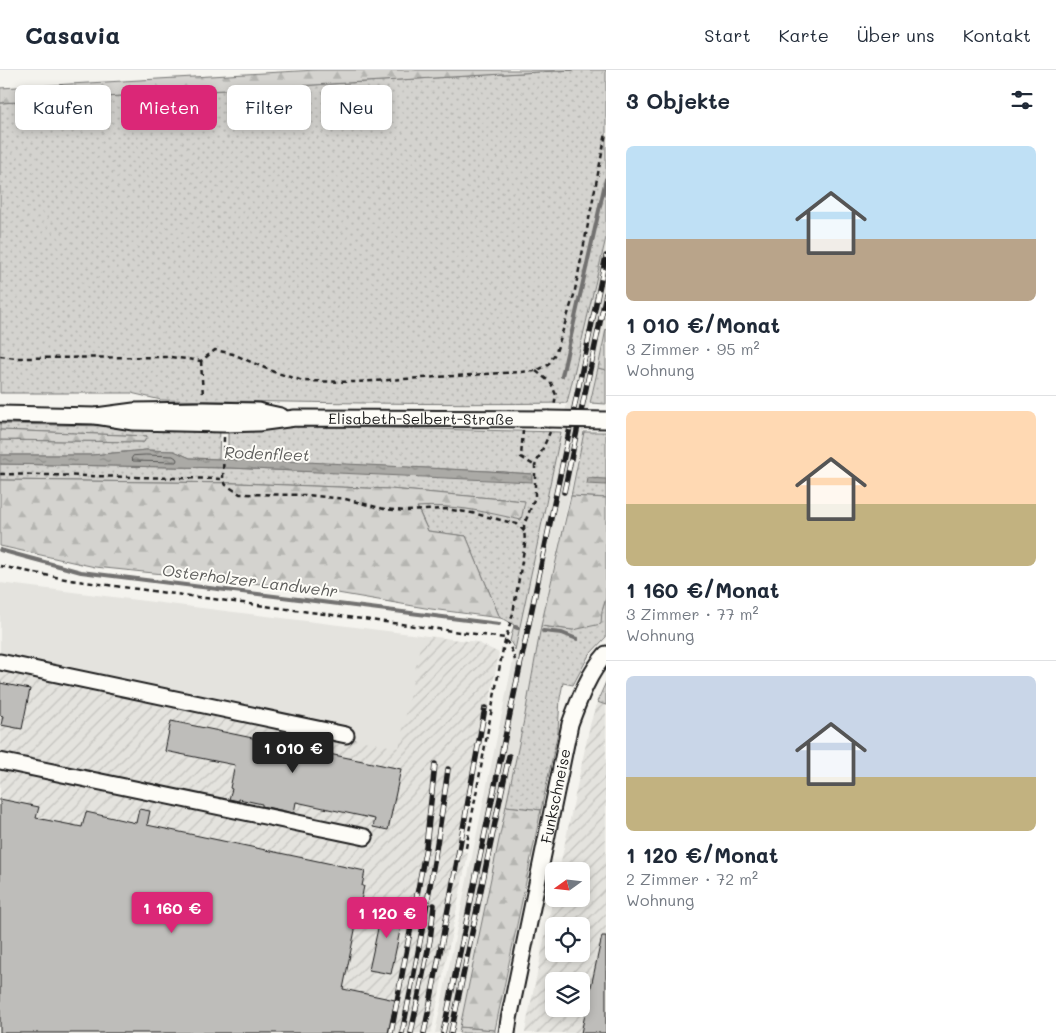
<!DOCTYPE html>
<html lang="de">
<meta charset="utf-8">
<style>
:root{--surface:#fff;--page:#f2f2f3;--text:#1f2937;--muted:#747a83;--line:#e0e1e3;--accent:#db2777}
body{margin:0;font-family:Mali,sans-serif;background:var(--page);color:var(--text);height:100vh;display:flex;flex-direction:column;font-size:19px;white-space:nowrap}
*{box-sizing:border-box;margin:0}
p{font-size:16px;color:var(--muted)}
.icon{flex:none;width:28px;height:28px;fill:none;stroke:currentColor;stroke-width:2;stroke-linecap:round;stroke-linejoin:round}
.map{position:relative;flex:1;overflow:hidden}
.drawer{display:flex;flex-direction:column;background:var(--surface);width:450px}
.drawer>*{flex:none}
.banner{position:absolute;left:15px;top:15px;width:475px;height:45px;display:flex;gap:10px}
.needle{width:32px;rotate:255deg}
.fabs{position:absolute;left:545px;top:792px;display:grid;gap:10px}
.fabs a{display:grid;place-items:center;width:45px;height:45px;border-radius:8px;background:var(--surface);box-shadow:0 2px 8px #0003;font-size:25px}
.price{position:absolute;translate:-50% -42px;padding:0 11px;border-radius:5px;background:var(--accent);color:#fff;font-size:16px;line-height:32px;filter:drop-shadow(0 1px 2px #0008)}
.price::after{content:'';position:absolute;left:50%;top:30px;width:15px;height:11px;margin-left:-8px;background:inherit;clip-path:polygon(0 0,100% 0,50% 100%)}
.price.current{background:#222;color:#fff}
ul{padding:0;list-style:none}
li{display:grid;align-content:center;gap:10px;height:265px;padding:0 20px}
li+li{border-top:1px solid var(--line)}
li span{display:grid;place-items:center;height:155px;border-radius:8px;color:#555}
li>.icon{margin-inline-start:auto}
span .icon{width:90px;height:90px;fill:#fffc;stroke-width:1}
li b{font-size:21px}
h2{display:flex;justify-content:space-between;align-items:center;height:60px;padding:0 20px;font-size:21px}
.pill{padding:0 18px;border-radius:8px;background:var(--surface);box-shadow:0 2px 8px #0003;font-size:18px;line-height:45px}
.pill.current{background:var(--accent);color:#fff}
header{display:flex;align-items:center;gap:30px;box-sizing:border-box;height:70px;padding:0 25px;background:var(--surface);border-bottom:1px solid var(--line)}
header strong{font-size:24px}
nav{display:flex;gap:28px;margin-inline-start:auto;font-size:18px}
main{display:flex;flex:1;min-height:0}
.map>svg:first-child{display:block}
.built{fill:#e4e3de}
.industrial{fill:url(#industrial-furrows);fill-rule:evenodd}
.green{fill:url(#green-dots);stroke:#787876}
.forest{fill:url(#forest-firs);stroke:#787876}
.water{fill:url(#water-ripples);stroke:#72716f}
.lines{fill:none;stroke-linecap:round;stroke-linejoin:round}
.shore{stroke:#555553;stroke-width:1}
.stream{stroke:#72716f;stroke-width:4}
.building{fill:#bebdba;stroke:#1c1c1c}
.minor-casing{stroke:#1c1c1c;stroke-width:19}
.path{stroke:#1c1c1c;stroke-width:2.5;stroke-dasharray:5 4;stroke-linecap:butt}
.minor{stroke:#fdfcf7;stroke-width:15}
.rail-casing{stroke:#1c1c1c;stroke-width:5.5}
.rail{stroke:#fdfcf7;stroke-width:4;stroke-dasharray:11;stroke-linecap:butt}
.minor-bridge-casing{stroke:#1c1c1c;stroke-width:19;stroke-linecap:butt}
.minor-bridge{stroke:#fdfcf7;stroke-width:15}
.labels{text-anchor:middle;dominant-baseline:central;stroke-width:4;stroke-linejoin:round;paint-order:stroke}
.street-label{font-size:15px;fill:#1c1c1c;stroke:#fdfcf7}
.water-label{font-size:16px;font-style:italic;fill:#5c5c5a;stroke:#fdfcf7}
</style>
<header>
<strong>Casavia</strong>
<nav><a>Start</a><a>Karte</a><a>Über uns</a><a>Kontakt</a></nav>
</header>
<main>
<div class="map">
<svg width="606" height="963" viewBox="0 0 606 963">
<defs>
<pattern id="industrial-furrows" width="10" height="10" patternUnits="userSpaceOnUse" patternTransform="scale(1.25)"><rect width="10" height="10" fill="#e4e3de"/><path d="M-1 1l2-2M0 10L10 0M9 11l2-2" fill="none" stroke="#c3c2be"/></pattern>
<pattern id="green-dots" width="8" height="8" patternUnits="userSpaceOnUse" patternTransform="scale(1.25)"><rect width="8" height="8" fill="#d4d3cf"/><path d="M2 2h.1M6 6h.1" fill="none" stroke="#b5b5b1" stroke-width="1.8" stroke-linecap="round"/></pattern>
<pattern id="forest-firs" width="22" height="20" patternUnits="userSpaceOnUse" patternTransform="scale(1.25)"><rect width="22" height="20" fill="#d4d3cf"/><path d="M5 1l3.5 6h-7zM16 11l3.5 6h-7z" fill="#b5b5b1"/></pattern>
<pattern id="water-ripples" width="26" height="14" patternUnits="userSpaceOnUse" patternTransform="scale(1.25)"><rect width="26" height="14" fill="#abaaa6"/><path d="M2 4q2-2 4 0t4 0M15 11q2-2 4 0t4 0" fill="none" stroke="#8a8a86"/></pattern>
</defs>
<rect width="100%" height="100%" fill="#f4f3ee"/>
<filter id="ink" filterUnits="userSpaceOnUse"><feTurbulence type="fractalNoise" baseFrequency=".02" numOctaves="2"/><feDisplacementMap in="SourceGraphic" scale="10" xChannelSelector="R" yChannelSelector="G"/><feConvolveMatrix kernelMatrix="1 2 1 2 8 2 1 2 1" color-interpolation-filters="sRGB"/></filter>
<g filter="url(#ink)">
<g class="built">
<polygon points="606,168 606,259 541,556 524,650 459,963 435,963 567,333"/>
<polygon points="0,513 476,572 497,582 493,613 461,780 468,783 431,963 0,599"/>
</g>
<g class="industrial">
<polygon points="422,566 476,572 499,583 461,780 468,783 431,963 0,963 0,599 399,678"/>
<path d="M597,632L606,635V963H525L527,951L554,824V829H581V801H559L590,655ZM554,856H581V884H554ZM554,911H581V939H554Z"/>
</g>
<g class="green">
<path d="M573,0H606V168L567,333C432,335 296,332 161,330L131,323H0V33Z"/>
<polygon points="598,298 606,300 606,334 590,333"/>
<polygon points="0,354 220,358 219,389 190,388 174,381 146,380 92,385 0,385 0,370 144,372 147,366 0,360"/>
<polygon points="294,356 561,362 515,580 510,571 514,555 506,550 500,548 466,466 428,461 417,436 451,436 482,441 524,431 390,419 237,413 0,410 0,394 230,398 295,401 532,404 488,401 228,389 228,358"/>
<polygon points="584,362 606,362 606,428 571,426"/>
<polygon points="606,528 606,567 589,585 573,615 563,613 560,628 558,662 541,740 506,736 524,650 541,556 573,560 602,541"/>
<polygon points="606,612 606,635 597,632"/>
<polygon points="460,957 495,960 495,963 459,963"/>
</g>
<g class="forest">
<polygon points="316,0 573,0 0,33 0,18"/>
<polygon points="606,259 606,300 598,298"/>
<polygon points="0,360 147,366 144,372 0,370"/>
<path d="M0,410L237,413L390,419L525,431L521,450C486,442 452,434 417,437L428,461L466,466L500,548L431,539L320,520L95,497L0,476Z"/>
<polygon points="571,426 606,428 606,528 602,541 601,554 573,560 541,556"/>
<polygon points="506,736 541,740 495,960 460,957"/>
</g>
<g class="water">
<polygon points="146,380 174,381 190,388 306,392 488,401 532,404 532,412 230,398 0,394 0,385 92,385"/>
<polygon points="588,408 606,409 606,415 587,414"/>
</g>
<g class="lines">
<polygon class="shore" points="146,385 173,386 176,388 177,390 176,392 133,391 131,389 133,386"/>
<g class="stream">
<polyline points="562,306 606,109"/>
<polyline points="0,480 81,502 499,554"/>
<polyline points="515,557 518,558"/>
<polyline points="543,561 562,563 577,569"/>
</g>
</g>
<g class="building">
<polygon points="0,613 30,619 22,659 1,655 3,646 0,645"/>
<polygon points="171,651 401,699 388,760 373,757 375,749 296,732 294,743 262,736 262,734 239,729 239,731 229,729 232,719 230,718 235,695 165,681"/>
<polygon points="0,729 39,737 36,748 82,757 86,742 136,753 139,739 150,741 147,755 365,801 362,816 364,816 343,919 395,930 388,963 0,963"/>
<polygon points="396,829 406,831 391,904 369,900 382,840 394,843"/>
<polygon points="602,866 606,866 606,963 581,963"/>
</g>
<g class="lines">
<defs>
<g id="minor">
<polyline points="0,344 96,346 134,341 204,340 258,341 281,346"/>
<path id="s1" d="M96,346L133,352L224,354L258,353L295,348L548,349"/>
<polyline points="0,592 346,665"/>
<polyline points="0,691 365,767"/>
<path id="s2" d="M507,963L509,949L570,654C579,630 588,604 606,584"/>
</g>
</defs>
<use href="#minor" class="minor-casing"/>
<g class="path">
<polyline points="0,286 16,288 171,287 201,291 215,280 233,284 274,302 303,311 356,312 536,301 548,295 556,282 574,225 606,63"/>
<polyline points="201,291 203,326"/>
<polyline points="536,301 551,313 556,325 554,337"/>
<polyline points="523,360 521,387 535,396"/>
<polyline points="224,367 223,410 226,415 240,424 307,425 345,429 384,439 405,441 446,439 472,443 517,454 525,462"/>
<polyline points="0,404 223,409"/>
<polyline points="0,496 70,510 505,568"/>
<polyline points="506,570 512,581 515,590"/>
<polyline points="466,778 503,579 513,543 525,474 524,455 535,427 535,396 550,362"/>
</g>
<use href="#minor" class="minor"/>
<defs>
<g id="rail">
<polyline points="564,422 606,224"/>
<polyline points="391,963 426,777 435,694"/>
<path d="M402,963C420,876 436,788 448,699"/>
<polyline points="411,963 430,870 434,835"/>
<path d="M424,963C446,855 465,747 485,638"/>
<polyline points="443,963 606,186"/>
<polyline points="451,963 509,686"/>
</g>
</defs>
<use href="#rail" class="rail-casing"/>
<use href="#rail" class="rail"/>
<defs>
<polyline id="minor-bridge" points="548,349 606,350"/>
</defs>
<use href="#minor-bridge" class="minor-bridge-casing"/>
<use href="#minor-bridge" class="minor-bridge"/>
</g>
</g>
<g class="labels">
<g class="street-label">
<text stroke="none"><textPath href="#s1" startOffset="326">Elisabeth-Selbert-Straße</textPath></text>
<text stroke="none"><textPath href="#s2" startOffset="242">Funkschneise</textPath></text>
</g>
<g class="water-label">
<text transform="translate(267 383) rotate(2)">Rodenfleet</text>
<text transform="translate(250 510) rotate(7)">Osterholzer Landwehr</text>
</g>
</g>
</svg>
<div class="fabs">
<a><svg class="needle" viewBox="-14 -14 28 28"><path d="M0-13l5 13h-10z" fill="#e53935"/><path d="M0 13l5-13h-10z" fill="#747a83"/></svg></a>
<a><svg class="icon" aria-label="locate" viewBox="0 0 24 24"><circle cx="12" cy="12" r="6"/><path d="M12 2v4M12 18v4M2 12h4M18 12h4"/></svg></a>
<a><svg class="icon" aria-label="layers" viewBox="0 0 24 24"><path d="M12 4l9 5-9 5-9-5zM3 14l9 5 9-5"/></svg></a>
</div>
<b class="price current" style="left:293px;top:704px">1 010 €</b>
<b class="price" style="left:172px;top:864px">1 160 €</b>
<b class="price" style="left:387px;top:869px">1 120 €</b>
<div class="banner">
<a class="pill">Kaufen</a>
<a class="pill current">Mieten</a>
<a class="pill">Filter</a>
<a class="pill">Neu</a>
</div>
</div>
<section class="drawer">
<h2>3 Objekte<svg class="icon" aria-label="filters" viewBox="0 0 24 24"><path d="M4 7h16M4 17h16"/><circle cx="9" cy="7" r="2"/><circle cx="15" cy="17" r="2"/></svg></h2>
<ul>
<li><span style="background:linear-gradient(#bfe0f5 60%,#b9a48a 0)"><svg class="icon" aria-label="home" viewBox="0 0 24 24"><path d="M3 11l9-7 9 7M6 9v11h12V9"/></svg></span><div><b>1 010 €/Monat</b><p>3 Zimmer · 95 m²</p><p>Wohnung</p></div></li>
<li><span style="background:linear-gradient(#ffd9b3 60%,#c2b280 0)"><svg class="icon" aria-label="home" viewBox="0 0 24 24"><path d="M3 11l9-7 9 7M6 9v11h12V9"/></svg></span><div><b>1 160 €/Monat</b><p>3 Zimmer · 77 m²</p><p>Wohnung</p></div></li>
<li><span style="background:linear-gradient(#c9d6e8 65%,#c2b280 0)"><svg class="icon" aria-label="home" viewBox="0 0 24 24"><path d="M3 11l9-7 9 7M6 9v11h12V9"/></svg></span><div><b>1 120 €/Monat</b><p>2 Zimmer · 72 m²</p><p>Wohnung</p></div></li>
</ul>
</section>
</main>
